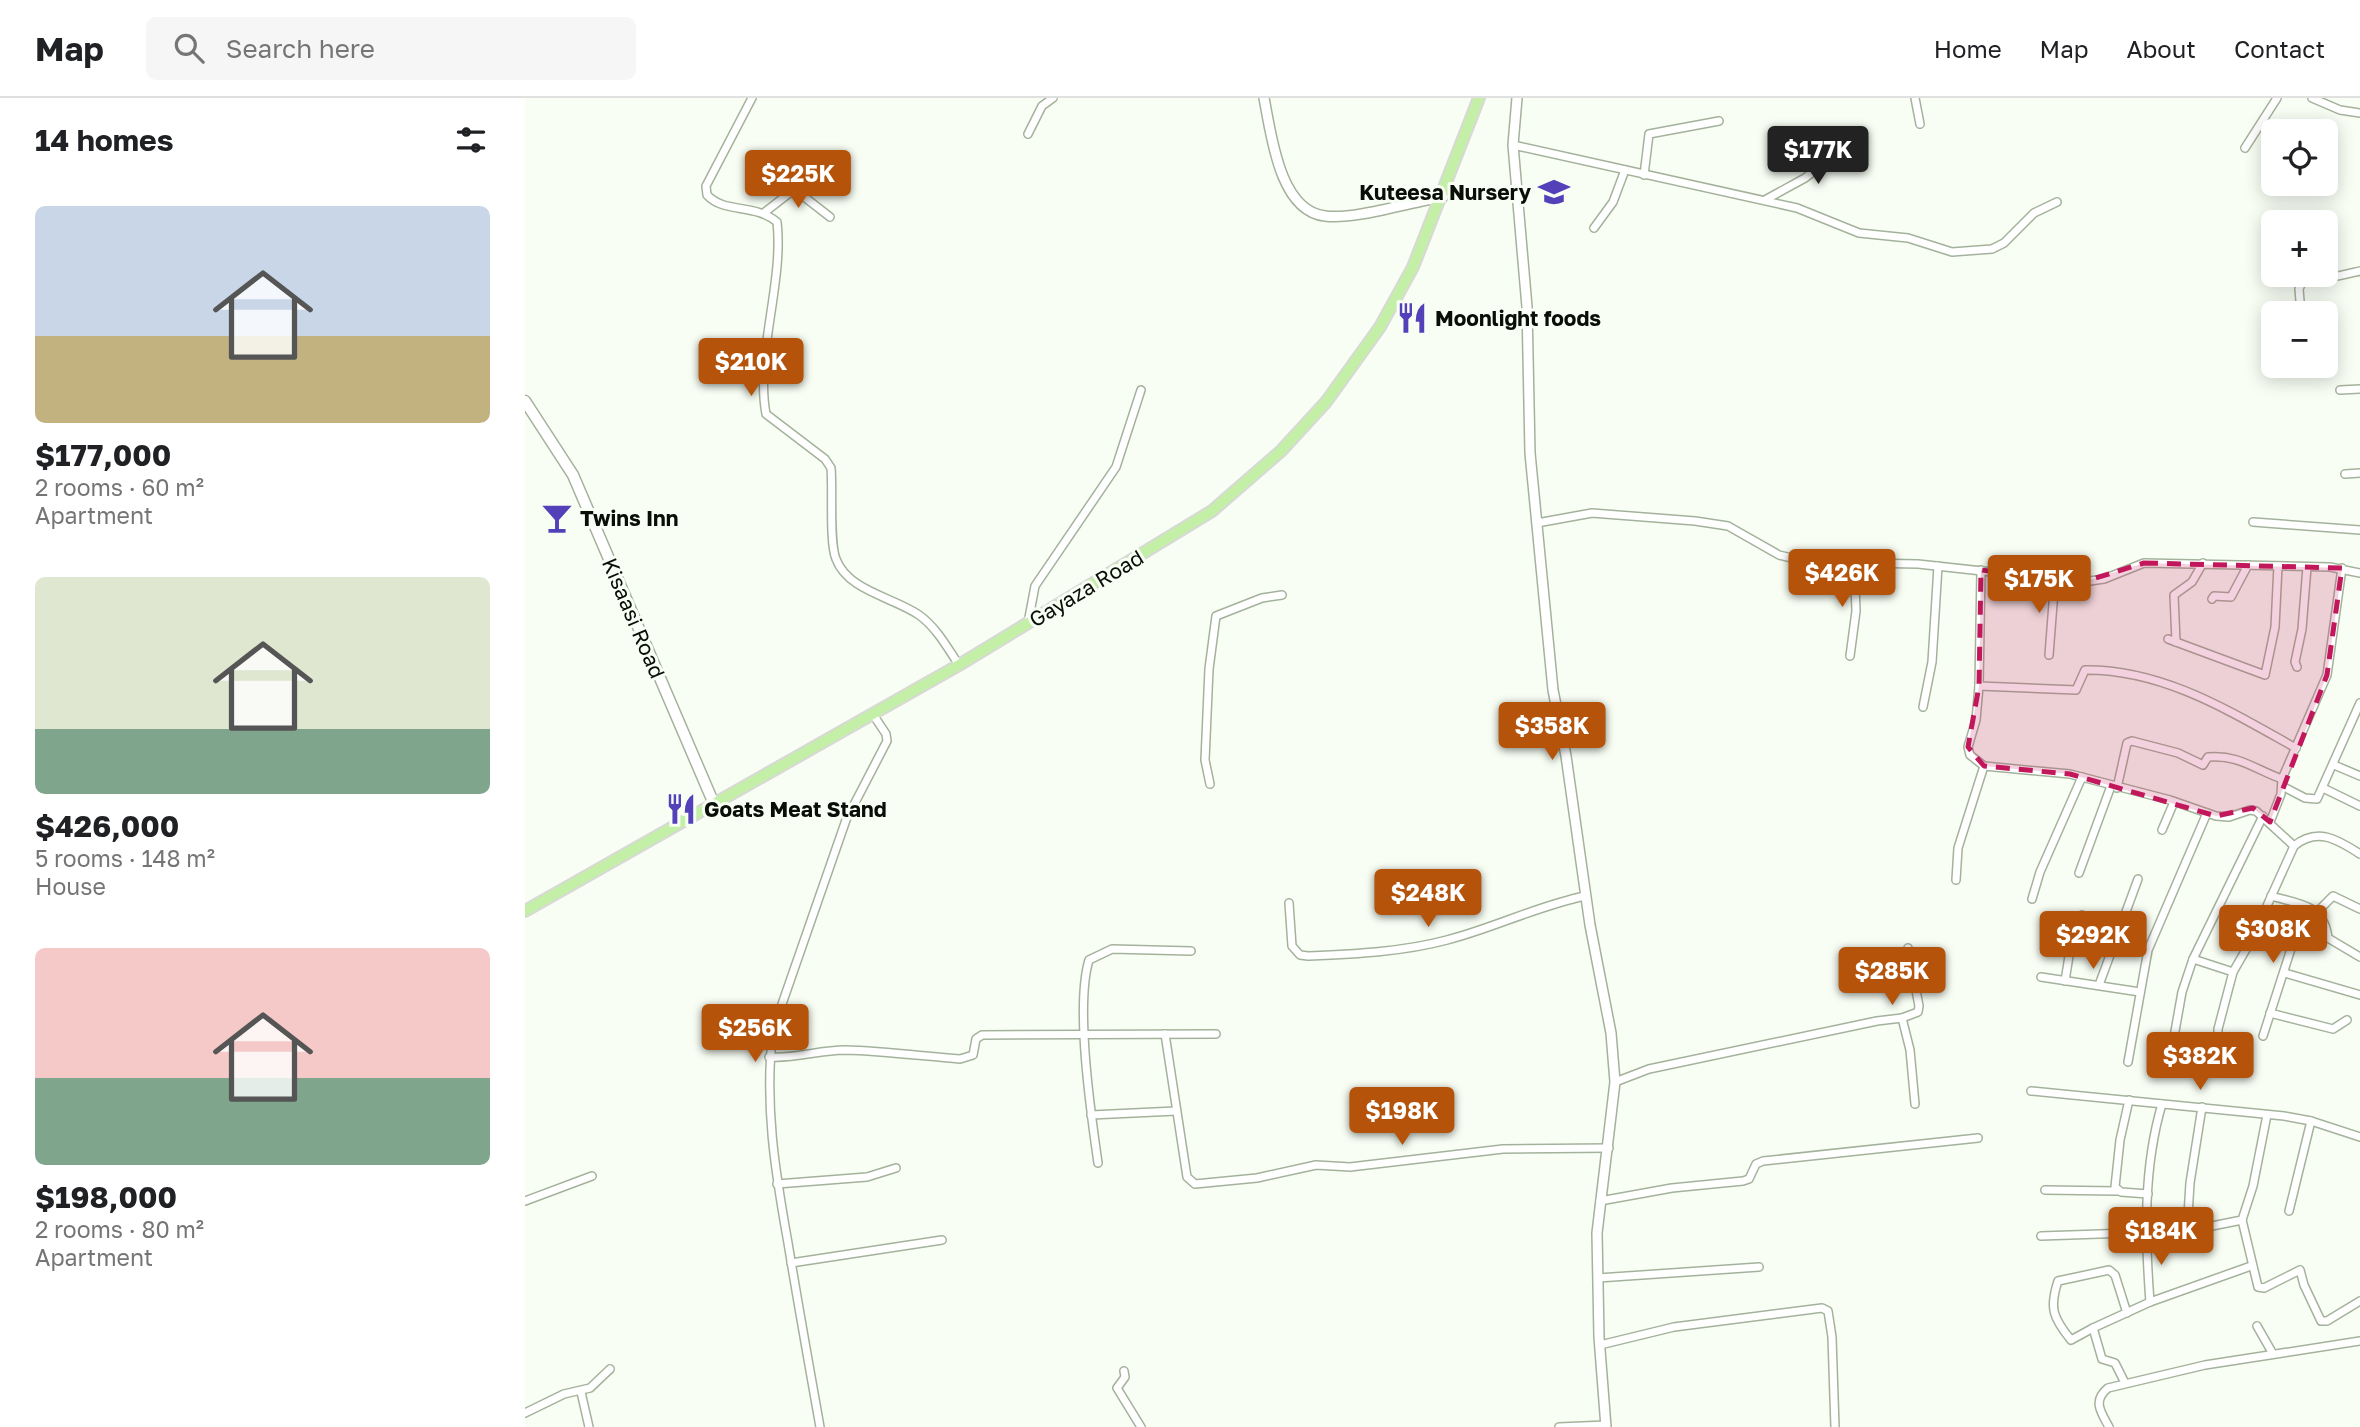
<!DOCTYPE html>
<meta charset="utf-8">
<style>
:root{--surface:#fff;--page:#f6f6f6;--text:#202124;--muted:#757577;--line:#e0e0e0;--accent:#b45309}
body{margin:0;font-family:"Golos Text",sans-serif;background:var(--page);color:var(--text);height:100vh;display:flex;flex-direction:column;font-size:26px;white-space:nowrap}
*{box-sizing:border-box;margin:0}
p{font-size:23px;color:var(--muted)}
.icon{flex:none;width:38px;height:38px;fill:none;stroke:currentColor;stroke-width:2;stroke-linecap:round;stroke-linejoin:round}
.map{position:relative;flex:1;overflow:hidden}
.side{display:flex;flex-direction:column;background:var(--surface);width:525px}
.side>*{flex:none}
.tools{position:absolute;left:1736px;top:21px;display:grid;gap:14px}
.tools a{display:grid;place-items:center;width:77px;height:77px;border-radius:10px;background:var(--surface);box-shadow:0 4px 18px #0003;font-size:35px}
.price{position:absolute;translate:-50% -60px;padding:0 16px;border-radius:7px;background:var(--accent);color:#fff;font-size:23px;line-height:46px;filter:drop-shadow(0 2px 4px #0008)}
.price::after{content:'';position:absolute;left:50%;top:42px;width:21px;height:16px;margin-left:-10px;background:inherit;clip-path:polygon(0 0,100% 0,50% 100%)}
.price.current{background:#222;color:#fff}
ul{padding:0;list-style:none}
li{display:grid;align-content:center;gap:14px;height:371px;padding:0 35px}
li span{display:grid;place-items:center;height:217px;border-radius:10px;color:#555}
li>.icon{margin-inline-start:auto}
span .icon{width:126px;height:126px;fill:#fffc;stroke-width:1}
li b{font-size:30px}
h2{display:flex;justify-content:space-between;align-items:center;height:84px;padding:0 35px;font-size:30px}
header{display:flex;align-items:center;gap:42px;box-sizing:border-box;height:98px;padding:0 35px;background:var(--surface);border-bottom:2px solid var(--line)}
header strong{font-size:33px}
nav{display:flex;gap:38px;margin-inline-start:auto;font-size:24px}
.search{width:490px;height:63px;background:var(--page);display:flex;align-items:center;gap:18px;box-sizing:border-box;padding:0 24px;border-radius:10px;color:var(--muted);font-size:26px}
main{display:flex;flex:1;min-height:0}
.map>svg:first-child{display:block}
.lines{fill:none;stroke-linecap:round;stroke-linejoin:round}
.minor-casing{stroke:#a4b29c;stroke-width:10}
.tertiary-casing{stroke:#a4b29c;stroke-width:12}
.secondary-casing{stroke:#a4b29c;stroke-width:13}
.primary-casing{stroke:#d8d8d7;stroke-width:14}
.minor{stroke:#fff;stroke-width:7}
.tertiary{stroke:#fff;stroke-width:9}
.secondary{stroke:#fff;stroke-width:10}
.primary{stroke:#c4efa7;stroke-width:10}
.marked{fill:#c2185b;fill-opacity:0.2;stroke:#c2185b;stroke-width:5;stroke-dasharray:14 9;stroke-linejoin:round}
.labels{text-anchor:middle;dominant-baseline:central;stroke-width:6;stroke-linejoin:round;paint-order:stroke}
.poi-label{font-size:21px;font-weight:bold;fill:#090e06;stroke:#f8fef4;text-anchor:start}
.street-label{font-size:21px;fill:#090e06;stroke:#f8fef4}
</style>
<header>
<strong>Map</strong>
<div class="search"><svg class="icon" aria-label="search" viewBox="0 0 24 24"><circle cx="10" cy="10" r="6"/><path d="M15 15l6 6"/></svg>Search here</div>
<nav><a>Home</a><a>Map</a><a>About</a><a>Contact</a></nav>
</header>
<main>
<section class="side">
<h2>14 homes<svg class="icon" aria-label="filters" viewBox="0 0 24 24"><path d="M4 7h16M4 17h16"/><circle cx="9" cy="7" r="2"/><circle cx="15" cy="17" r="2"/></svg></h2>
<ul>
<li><span style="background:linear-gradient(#c9d6e8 60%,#c2b280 0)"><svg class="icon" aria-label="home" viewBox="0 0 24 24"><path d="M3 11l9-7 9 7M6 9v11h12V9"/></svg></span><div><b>$177,000</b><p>2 rooms · 60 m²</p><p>Apartment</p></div></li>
<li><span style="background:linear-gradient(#dfe7d0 70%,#7fa58c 0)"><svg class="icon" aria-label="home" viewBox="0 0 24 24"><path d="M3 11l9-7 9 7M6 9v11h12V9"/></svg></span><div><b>$426,000</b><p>5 rooms · 148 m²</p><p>House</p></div></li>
<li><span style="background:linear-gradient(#f6c9c9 60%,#7fa58c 0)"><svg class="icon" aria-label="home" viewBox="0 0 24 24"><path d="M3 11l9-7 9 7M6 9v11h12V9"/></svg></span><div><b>$198,000</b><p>2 rooms · 80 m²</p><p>Apartment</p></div></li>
</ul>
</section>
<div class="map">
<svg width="1835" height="1329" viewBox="0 0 1835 1329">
<rect width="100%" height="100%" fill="#f8fef4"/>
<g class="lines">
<defs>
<g id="minor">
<path d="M227,0L181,88L182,97C200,116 229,105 252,124C259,184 230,258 241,316L300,361L306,370C308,392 304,444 311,461C323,493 368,499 394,517C411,529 422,549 434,567"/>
<polyline points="1390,0 1395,26"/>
<polyline points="1787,0 1815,12 1835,15"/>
<polyline points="503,36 517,8 528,0"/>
<polyline points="988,47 1272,110 1334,135 1383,140 1427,154 1467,151 1479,145 1509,115 1532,104"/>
<polyline points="1720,50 1752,0"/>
<polyline points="1119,77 1124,36 1194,23"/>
<polyline points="1240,102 1280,80 1306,60 1300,46 1305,39"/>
<polyline points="240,114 267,93 273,94 305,119"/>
<polyline points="1788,124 1788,122"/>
<polyline points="1069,130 1088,104 1100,72"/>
<path d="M1775,177C1790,185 1818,177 1835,173"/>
<polyline points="1776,215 1774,191 1779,180"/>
<polyline points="1815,292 1835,291"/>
<polyline points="1820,376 1835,375"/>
<polyline points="1728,424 1835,432"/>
<polyline points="1012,425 1067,415 1170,423 1203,428 1254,457 1284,464 1393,466 1558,484 1579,481 1619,465 1805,469 1835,475"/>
<polyline points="1456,472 1454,588 1451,622 1443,649 1445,657 1459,668 1545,676 1645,702 1691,718 1704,719 1725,712 1731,713 1769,748"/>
<polyline points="1687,501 1689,498 1706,499 1723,467"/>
<polyline points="503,525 510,488 591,369 616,292"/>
<polyline points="1643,541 1740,577 1750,529 1753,468"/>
<polyline points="1651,544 1649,497 1667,484 1678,465"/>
<polyline points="1524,557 1530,480"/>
<polyline points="1325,558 1331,513 1329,464"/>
<polyline points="1772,569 1770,564 1777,531 1782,469"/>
<path d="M1454,588L1551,592L1560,572C1638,571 1706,614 1771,650"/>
<polyline points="1398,609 1407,564 1413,468"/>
<polyline points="1809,667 1835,678"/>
<polyline points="685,686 680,662 684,571 691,518 737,500 757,497"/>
<polyline points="1757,688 1780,700 1792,701 1835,605"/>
<path d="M1592,690L1602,645L1607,643L1653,655L1678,667L1683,659C1713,656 1731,672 1757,681"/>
<polyline points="1798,690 1835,708"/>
<polyline points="1745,724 1756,696 1757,681 1802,577 1817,470"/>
<polyline points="1637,732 1649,704"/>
<polyline points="1554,775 1586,688"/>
<polyline points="1431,782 1433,750 1459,668"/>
<path d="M1746,798C1774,806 1799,806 1803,840L1835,859"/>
<polyline points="1507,801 1515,774 1557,679"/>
<path d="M764,805L767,848L775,857L783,858C829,856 877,854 922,842C969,830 1012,808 1060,798"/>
<polyline points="1792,814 1808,798 1835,811"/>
<polyline points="1383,850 1394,908 1393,914 1377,920 1385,952 1390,1006"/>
<path d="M1668,861L1708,874L1727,841L1769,748C1792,729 1812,741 1835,756"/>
<polyline points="1760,875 1835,897"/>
<polyline points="1516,879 1615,894"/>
<polyline points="1540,883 1544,858 1557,817"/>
<polyline points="1574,887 1613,781"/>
<polyline points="1745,915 1808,931 1822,922"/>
<polyline points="640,936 662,1079 670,1086 732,1080 791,1067 825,1069 978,1051 1084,1050"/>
<polyline points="1738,938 1773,829 1785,811"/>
<polyline points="1647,950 1657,894 1668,861 1738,718"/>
<polyline points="1693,952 1693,931 1708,874"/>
<path d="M244,959C270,961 294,952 320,952C358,953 397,958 435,961L448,957L451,941L457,937L691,936"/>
<polyline points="1603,964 1623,852 1682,715"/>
<polyline points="1090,984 1124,971 1352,923 1377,920"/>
<polyline points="1506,993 1759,1018 1786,1023 1835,1039"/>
<polyline points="1604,1002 1595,1042 1590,1089 1596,1094 1623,1096"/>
<polyline points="566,1017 651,1013"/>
<path d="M573,1065C566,1016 550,908 564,862L587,851L666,853"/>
<polyline points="252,1086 342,1079 371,1070"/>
<polyline points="1520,1092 1592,1093"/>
<polyline points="0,1103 67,1078"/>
<polyline points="1075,1103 1147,1090 1218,1083 1224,1081 1231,1066 1238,1063 1453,1040"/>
<polyline points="1764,1113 1786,1023"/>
<polyline points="1717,1122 1733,1189 1739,1190 1775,1172 1779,1187 1796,1223 1802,1223 1835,1203"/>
<polyline points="1662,1133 1665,1085 1677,1009"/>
<polyline points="1516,1138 1662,1133 1717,1122 1728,1088 1742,1017"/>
<polyline points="266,1165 417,1142"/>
<polyline points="1073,1180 1234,1169"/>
<path d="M1625,1204C1620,1138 1618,1070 1637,1006"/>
<polyline points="1732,1228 1748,1256"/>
<path d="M1568,1230L1546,1242C1528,1220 1524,1210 1533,1183L1584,1172L1590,1177L1602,1215"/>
<polyline points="1075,1247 1149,1229 1297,1210 1303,1213 1307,1239 1310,1329"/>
<polyline points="599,1273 600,1279 592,1290 616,1329"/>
<polyline points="1600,1285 1590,1265 1577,1261 1568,1230 1625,1204 1726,1168"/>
<polyline points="56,1294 64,1329"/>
<polyline points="0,1315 39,1296 65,1290 85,1271"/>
<path d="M295,1329C284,1267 273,1206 263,1145C250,1073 239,1005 248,932L321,722L362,643L361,636L347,615"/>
<polyline points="1034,1329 1081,1327"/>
<path d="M1584,1329C1576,1314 1567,1303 1583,1290L1680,1267L1835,1243"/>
</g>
<g id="tertiary">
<path d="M739,0C746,35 754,113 800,118C830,122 885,104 918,99"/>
<polyline points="992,0 988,47 1002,209 1005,355 1028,592 1041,658 1065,827 1086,935 1090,984 1072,1135 1074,1239 1081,1329"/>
</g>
<polyline id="secondary" points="0,303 48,377 189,706"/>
<polyline id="primary" points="0,813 434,567 687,413 756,353 801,304 855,229 888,169 954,0"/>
</defs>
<use href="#minor" class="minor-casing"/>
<use href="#tertiary" class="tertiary-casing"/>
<use href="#secondary" class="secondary-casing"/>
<use href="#primary" class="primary-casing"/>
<use href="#minor" class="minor"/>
<use href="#tertiary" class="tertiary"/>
<use href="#secondary" class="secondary"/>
<use href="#primary" class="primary"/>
</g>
<path class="marked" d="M1619,465L1817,470L1802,577L1745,724L1728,710L1691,718L1545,676L1459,668L1443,649L1454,588L1456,472L1558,484Z"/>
<defs>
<symbol id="school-bare" viewBox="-9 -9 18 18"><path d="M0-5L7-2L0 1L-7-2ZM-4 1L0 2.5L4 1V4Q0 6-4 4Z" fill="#5441b9" stroke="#f8fef4" stroke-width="2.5" paint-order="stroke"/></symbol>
<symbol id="restaurant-bare" viewBox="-9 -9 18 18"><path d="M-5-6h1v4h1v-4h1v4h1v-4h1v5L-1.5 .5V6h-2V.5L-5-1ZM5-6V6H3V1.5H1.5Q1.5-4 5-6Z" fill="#5441b9" stroke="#f8fef4" stroke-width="2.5" paint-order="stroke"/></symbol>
<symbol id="bar-bare" viewBox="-9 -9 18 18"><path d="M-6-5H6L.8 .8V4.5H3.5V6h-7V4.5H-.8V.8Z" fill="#5441b9" stroke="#f8fef4" stroke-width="2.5" paint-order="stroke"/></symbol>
</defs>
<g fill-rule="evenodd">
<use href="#school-bare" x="1007" y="72" width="44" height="44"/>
<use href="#restaurant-bare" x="865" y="198" width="44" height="44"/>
<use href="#bar-bare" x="10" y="398" width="44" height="44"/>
<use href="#restaurant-bare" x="134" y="689" width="44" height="44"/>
</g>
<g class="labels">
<g class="poi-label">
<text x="1006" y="94" text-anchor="end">Kuteesa Nursery</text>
<text x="910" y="220">Moonlight foods</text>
<text x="55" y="420">Twins Inn</text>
<text x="179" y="711">Goats Meat Stand</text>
</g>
<g class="street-label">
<text transform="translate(561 490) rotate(-31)">Gayaza Road</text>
<text transform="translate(109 520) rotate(67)">Kisaasi Road</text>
</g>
</g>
</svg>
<div class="tools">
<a><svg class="icon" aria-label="locate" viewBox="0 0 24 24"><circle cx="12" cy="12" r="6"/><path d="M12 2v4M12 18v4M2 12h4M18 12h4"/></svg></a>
<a>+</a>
<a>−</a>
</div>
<b class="price current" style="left:1293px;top:88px">$177K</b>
<b class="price" style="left:273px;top:112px">$225K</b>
<b class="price" style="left:226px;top:300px">$210K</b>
<b class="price" style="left:1317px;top:511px">$426K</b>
<b class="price" style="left:1514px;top:517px">$175K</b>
<b class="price" style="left:1027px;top:664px">$358K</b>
<b class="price" style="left:903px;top:831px">$248K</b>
<b class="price" style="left:1748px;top:867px">$308K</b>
<b class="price" style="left:1568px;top:873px">$292K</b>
<b class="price" style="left:1367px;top:909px">$285K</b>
<b class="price" style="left:230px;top:966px">$256K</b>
<b class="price" style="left:1675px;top:994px">$382K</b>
<b class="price" style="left:877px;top:1049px">$198K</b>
<b class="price" style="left:1636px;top:1169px">$184K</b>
</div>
</main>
